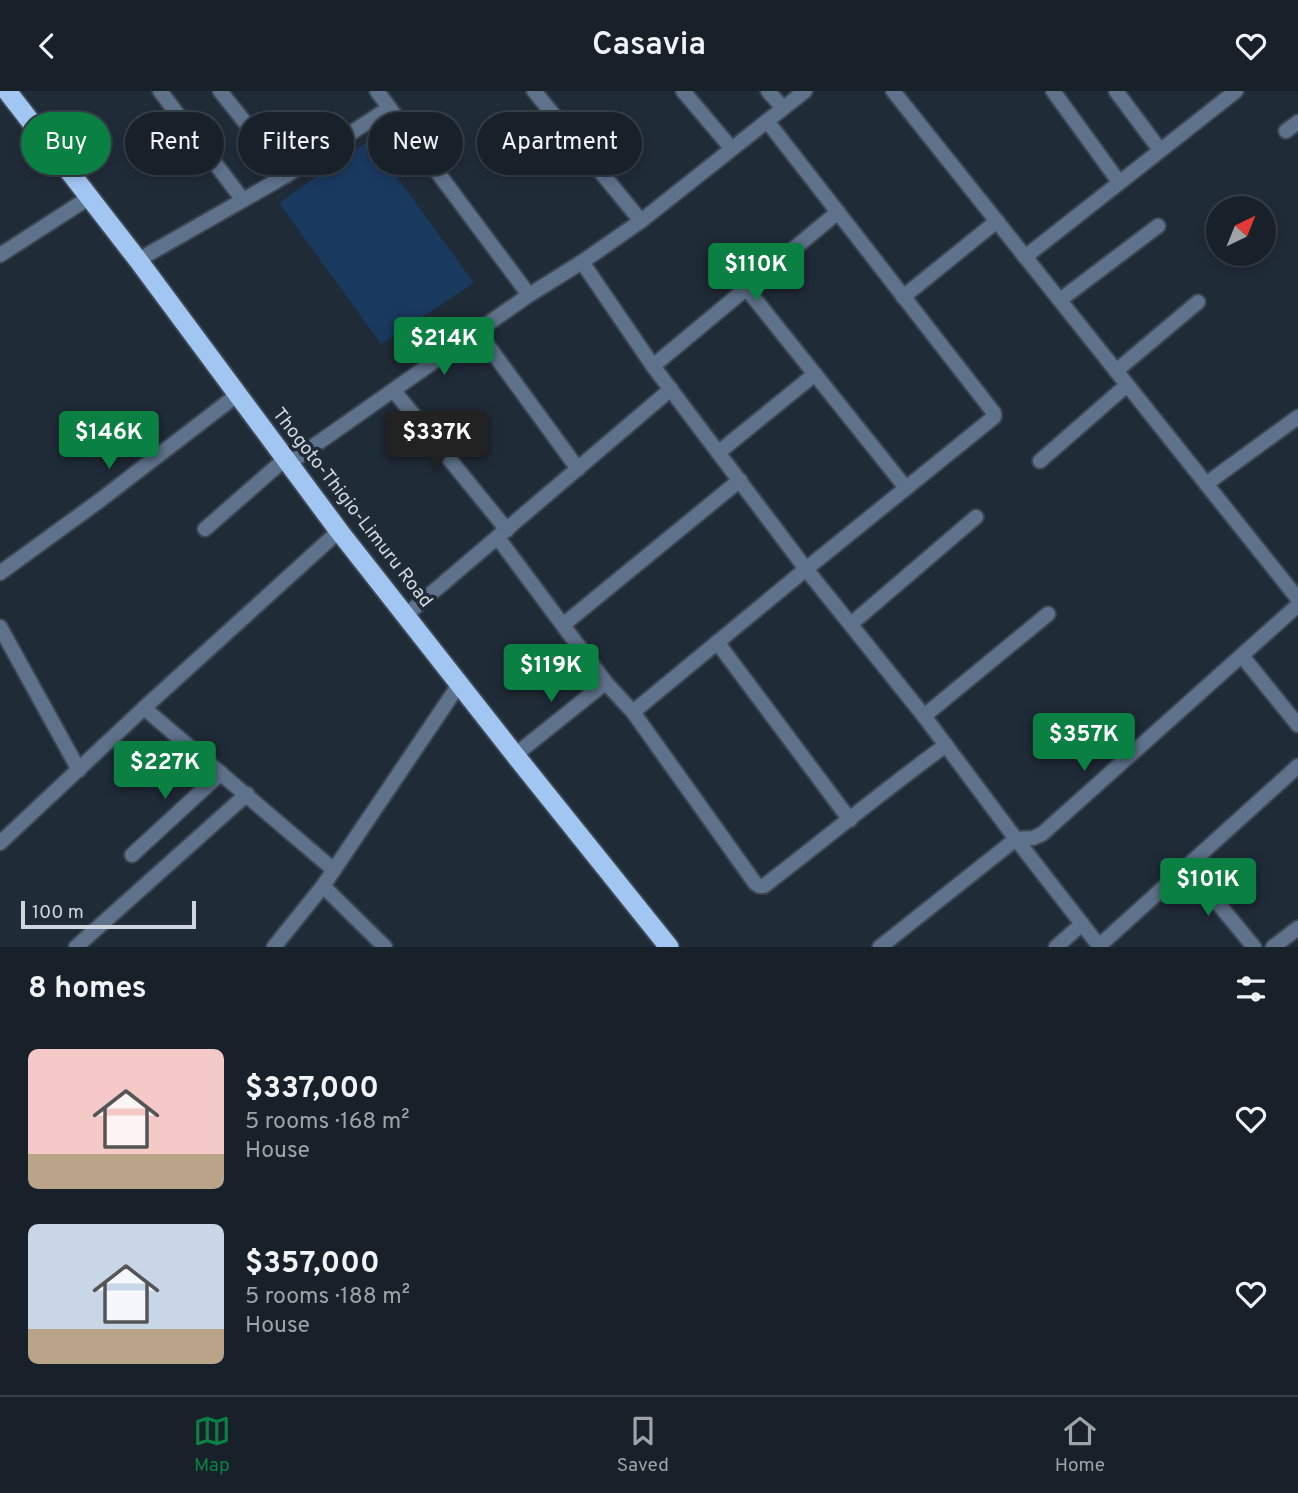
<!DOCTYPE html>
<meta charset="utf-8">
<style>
:root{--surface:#18202a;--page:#252d36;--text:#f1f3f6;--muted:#9fa3a8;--line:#363e47;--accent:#0b8043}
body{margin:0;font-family:Overpass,sans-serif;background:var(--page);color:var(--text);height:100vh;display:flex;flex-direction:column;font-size:26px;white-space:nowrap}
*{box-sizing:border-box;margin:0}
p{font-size:23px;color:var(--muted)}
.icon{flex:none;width:38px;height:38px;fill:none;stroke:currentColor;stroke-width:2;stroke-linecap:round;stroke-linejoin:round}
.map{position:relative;height:856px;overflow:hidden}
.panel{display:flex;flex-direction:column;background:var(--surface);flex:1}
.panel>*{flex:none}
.hud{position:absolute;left:21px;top:21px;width:700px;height:63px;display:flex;gap:14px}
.needle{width:46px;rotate:43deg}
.fabs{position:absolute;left:1206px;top:105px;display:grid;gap:14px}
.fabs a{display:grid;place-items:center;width:70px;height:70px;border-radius:50%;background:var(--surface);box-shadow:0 4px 10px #0003,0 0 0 2px var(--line);font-size:35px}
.scale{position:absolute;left:21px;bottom:18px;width:175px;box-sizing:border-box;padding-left:7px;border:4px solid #cfd6df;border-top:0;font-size:19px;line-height:24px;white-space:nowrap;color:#cfd6df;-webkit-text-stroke:5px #202b38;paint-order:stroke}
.price{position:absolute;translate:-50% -60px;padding:0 16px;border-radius:7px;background:var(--accent);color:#fff;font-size:23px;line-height:46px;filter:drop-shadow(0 2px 4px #0008)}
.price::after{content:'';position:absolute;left:50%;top:42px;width:21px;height:16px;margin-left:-10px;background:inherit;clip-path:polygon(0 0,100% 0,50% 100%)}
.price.selected{background:#222;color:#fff}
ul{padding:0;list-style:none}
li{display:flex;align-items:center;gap:21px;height:175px;padding:0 28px}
li span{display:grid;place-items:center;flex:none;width:196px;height:140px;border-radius:10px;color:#555}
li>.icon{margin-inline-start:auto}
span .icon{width:84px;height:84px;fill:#fffc;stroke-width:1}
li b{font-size:30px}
h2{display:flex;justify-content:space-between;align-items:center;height:84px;padding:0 28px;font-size:30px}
.tag{padding:0 24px;border-radius:32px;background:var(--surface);box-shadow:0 4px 10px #0003,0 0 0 2px var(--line);font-size:24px;line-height:63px}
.tag.selected{background:var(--accent);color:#fff}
header{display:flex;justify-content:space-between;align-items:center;height:91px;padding:0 28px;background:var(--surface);font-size:32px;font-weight:600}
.tabs{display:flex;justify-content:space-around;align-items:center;height:98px;border-top:2px solid var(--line);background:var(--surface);font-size:19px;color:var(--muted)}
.tabs a{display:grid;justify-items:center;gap:4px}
.tabs .selected{color:var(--accent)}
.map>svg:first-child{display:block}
.grass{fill:#1a395f}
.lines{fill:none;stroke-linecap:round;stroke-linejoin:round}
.minor-casing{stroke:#3c4653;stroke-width:18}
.trunk-casing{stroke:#3c4653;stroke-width:23}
.minor{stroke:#5e728b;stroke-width:14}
.trunk{stroke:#a2c6f2;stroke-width:19}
.labels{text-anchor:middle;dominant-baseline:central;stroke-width:7;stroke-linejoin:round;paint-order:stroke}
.street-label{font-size:19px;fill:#cfd6df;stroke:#202b38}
</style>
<header><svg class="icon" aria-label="back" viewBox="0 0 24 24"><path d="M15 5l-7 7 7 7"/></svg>Casavia<svg class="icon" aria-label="heart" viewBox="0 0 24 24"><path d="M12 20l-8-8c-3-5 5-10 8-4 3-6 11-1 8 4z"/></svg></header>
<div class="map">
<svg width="1298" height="856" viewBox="0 0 1298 856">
<rect width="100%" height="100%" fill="#202b38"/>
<polygon class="grass" points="370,49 474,192 381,253 279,112"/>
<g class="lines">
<defs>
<g id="minor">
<polyline points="160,0 243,109"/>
<polyline points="220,0 287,84"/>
<polyline points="377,0 529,204"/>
<polyline points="534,0 641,130"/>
<polyline points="683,0 732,58"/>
<polyline points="768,0 783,17"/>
<polyline points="893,0 1298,508"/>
<polyline points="1053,0 1119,91"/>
<polyline points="1116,0 1160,59"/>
<polyline points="1286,40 1298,31"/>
<polyline points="0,164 90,106"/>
<polyline points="1025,166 1236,0"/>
<polyline points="138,169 287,84 389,17"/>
<polyline points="582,171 653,275 806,478 924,625 1016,748 1100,856"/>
<polyline points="746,197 906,397"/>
<polyline points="903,206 997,130"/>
<polyline points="1060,209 1158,135"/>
<polyline points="478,241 578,378"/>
<polyline points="653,275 838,121"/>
<polyline points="1116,280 1198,211"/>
<polyline points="394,300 507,439"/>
<polyline points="719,361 815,283"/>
<polyline points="1040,370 1127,294"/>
<polyline points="288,373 529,204 582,171 641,130 805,0"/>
<polyline points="1206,393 1298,326"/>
<polyline points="205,438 285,368"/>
<path d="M498,447L606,592L633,621L755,792L759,795H764C825,748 884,699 946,654"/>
<polyline points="0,482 99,410 237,304"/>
<polyline points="406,524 671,298"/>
<polyline points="851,533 976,426"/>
<polyline points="563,534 740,389"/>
<polyline points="0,536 79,679"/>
<polyline points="717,551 850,729"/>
<polyline points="1242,565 1298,634"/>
<polyline points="633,621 806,478 994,326 994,322 767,30"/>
<polyline points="924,625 1048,523"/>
<polyline points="515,664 600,596 606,592"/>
<polyline points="0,752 144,617"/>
<polyline points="132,764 221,682"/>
<polyline points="1188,776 1254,856"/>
<polyline points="334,779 144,617 339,440"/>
<polyline points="1099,855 1298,675"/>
<polyline points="76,856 247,703"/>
<polyline points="274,856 323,795"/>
<polyline points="385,856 323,795 454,601 459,592"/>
<polyline points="880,856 1016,748 1033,747 1042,743 1298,514"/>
<polyline points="1056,856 1082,833"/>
<polyline points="1273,856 1298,837"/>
</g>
<polyline id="trunk" points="7,0 138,169 339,440 515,664 669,856"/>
</defs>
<use href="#minor" class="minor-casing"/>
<use href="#trunk" class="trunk-casing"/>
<use href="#minor" class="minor"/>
<use href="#trunk" class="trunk"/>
</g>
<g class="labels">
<g class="street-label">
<text transform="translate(352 417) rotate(52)">Thogoto-Thigio-Limuru Road</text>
</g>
</g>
</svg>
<div class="fabs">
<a><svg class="needle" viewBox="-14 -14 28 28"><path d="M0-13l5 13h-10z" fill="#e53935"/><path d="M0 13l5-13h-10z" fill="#9fa3a8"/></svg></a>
</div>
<div class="scale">100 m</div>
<b class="price" style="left:756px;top:212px">$110K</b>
<b class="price" style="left:444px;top:286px">$214K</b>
<b class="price" style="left:109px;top:380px">$146K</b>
<b class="price selected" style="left:437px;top:380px">$337K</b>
<b class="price" style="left:551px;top:613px">$119K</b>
<b class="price" style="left:1084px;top:682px">$357K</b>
<b class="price" style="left:165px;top:710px">$227K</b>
<b class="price" style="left:1208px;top:827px">$101K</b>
<div class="hud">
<a class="tag selected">Buy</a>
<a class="tag">Rent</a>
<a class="tag">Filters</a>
<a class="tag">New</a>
<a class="tag">Apartment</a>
</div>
</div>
<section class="panel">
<h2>8 homes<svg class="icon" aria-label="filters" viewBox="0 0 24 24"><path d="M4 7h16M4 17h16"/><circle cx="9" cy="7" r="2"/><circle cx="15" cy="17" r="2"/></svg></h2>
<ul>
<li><span style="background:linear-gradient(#f6c9c9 75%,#b9a48a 0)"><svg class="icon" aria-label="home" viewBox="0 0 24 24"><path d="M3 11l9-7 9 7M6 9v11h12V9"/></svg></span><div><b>$337,000</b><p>5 rooms · 168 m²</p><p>House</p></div><svg class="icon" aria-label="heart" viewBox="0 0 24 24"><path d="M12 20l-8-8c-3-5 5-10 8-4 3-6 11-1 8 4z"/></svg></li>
<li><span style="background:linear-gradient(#c9d6e8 75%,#b9a48a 0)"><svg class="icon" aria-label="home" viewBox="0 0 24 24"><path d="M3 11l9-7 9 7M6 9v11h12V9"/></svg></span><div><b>$357,000</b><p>5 rooms · 188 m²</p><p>House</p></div><svg class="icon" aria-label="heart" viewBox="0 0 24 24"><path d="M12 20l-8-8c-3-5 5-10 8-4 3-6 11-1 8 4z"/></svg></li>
</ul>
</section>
<nav class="tabs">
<a class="selected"><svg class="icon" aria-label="map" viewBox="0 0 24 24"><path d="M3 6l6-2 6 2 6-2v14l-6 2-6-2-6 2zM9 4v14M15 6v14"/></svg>Map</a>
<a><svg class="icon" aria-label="saved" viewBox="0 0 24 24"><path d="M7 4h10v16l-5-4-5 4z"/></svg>Saved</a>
<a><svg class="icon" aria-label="home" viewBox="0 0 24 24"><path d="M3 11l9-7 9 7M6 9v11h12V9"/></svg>Home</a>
</nav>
